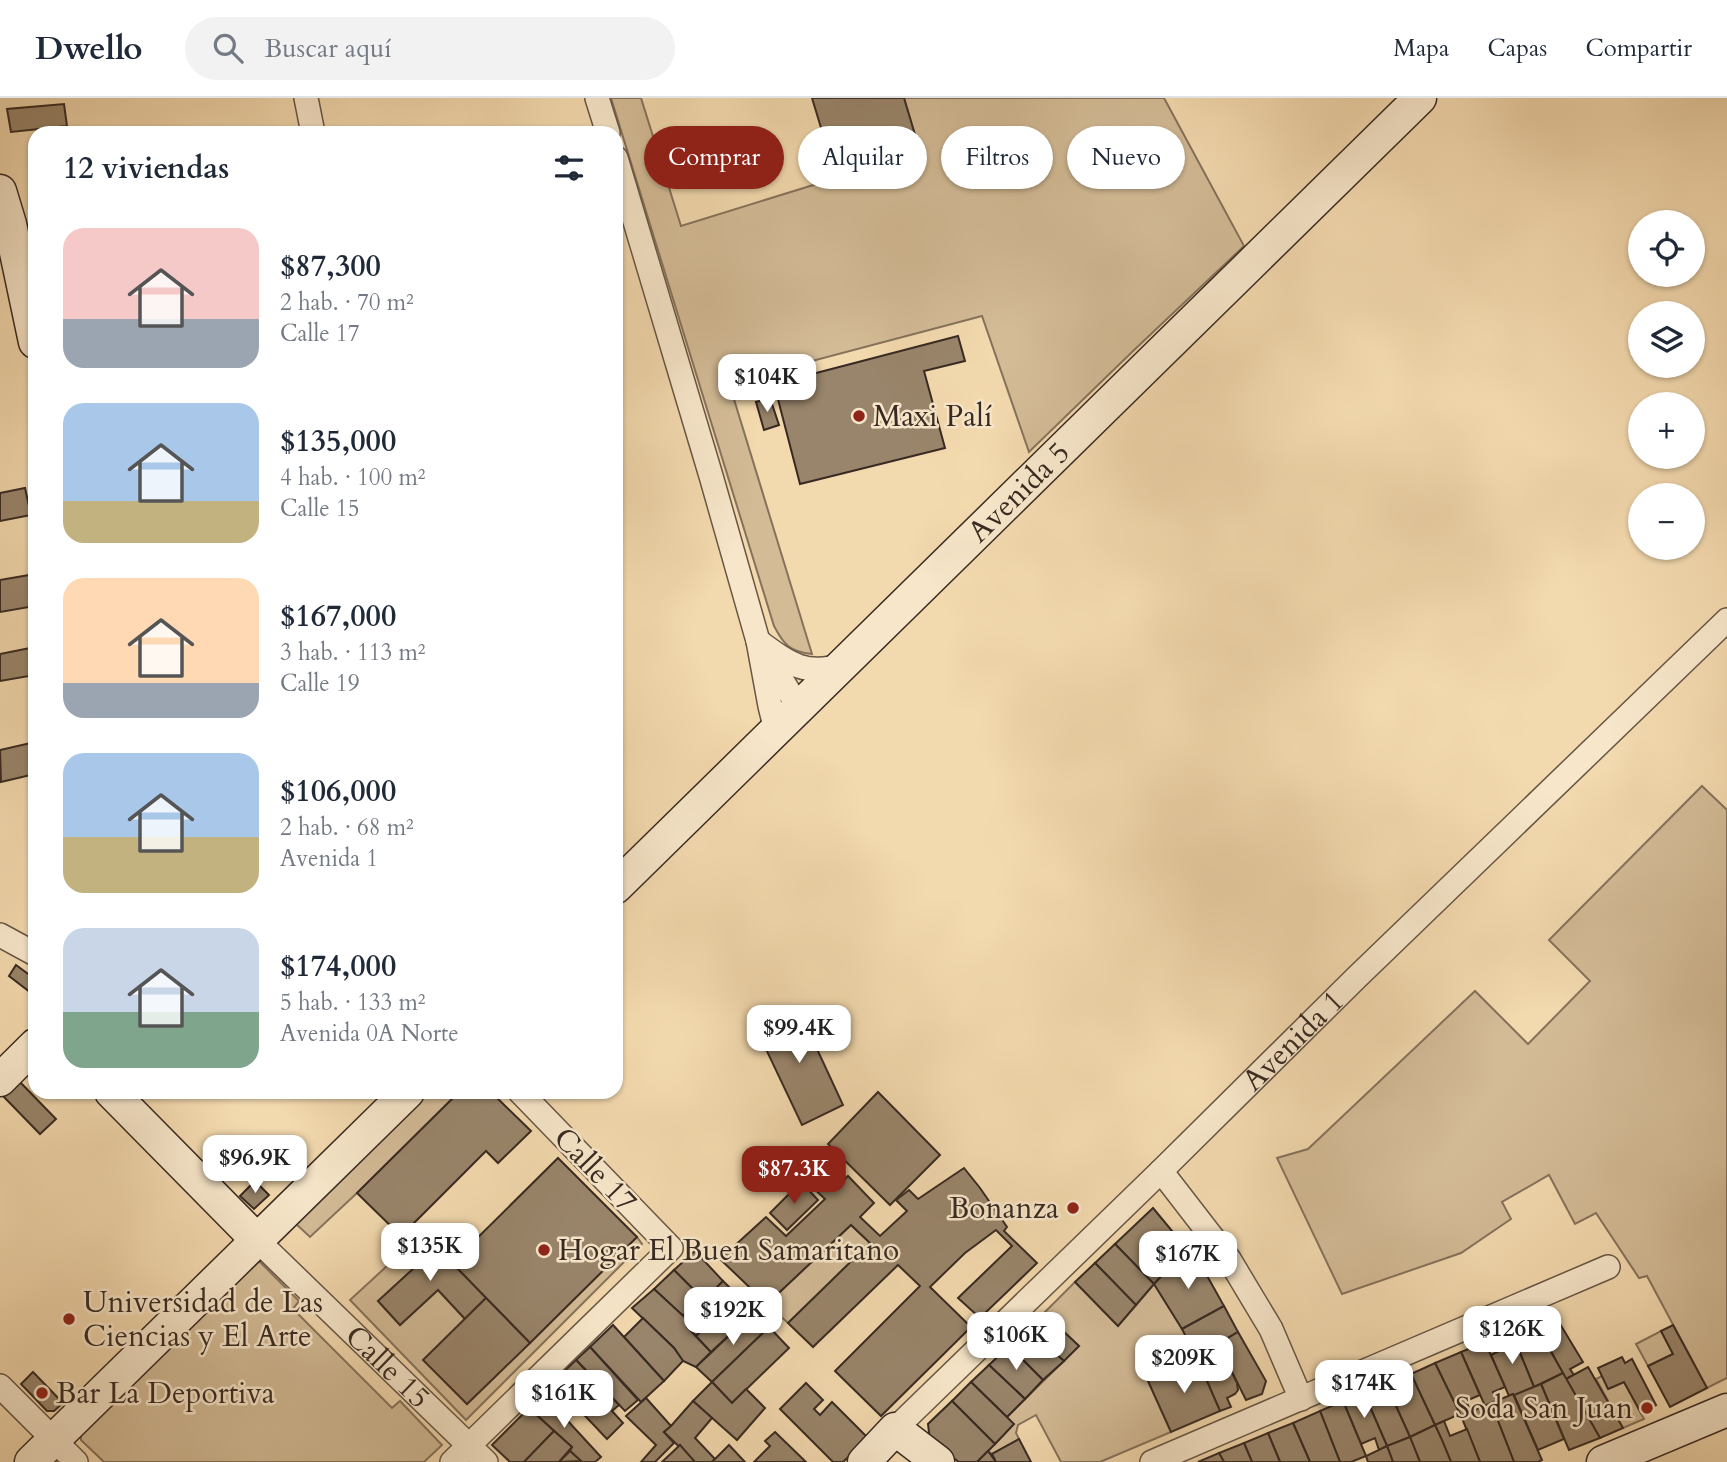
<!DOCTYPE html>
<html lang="es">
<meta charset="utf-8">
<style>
:root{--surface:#fff;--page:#f2f2f3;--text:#1f2937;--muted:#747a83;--line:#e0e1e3;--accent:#8f2418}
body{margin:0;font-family:Cardo,serif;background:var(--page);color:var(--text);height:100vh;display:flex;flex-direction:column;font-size:26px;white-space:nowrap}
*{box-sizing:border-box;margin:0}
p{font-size:23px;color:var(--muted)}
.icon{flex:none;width:38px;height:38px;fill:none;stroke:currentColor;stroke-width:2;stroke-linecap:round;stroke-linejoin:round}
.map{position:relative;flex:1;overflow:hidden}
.panel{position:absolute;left:28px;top:28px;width:595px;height:973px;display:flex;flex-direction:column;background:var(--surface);border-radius:21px;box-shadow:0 2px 5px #0004}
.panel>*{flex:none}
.guide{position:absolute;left:644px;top:28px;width:665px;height:63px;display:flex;gap:14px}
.controls{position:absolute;left:1628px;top:112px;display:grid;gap:14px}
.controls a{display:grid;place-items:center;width:77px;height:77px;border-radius:50%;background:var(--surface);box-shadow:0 2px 5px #0004;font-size:35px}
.price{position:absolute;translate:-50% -60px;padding:0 16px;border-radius:14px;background:#fff;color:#222;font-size:23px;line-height:46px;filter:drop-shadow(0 2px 4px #0008)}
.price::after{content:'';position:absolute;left:50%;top:42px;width:21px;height:16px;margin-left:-10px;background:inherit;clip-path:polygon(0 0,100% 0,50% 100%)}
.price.selected{background:var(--accent);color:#fff}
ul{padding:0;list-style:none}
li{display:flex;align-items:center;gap:21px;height:175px;padding:0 35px}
li span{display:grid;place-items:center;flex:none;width:196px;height:140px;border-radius:21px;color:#555}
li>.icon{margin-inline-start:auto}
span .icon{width:84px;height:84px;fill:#fffc;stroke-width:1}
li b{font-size:30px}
h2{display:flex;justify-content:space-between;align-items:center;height:84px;padding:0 35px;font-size:30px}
.pill{padding:0 24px;border-radius:32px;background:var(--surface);box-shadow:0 2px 5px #0004;font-size:24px;line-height:63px}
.pill.selected{background:var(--accent);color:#fff}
header{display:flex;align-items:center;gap:42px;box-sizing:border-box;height:98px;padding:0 35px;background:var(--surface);border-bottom:2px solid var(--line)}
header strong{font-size:33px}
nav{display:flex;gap:38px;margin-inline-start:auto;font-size:24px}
.search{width:490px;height:63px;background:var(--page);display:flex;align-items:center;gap:18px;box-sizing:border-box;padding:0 24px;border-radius:38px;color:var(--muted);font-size:26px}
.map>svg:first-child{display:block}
.green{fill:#d3bb96;stroke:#86725c;stroke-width:2}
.building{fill:#99856b;stroke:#382a22;stroke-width:2}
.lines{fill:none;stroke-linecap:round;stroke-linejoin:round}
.street-casing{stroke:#675645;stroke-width:26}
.secondary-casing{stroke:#382a22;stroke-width:35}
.street{stroke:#f7e6ca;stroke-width:23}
.secondary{stroke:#f7e6ca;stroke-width:32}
.poi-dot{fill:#8f2418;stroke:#f7e6ca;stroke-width:2.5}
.labels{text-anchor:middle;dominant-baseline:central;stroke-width:5;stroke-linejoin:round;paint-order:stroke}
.poi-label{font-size:30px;fill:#382a22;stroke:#f7e6ca;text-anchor:start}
.street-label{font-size:30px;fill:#382a22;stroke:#f7e6ca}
</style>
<header>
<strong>Dwello</strong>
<div class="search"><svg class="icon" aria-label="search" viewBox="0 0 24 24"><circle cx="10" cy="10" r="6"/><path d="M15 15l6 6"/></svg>Buscar aquí</div>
<nav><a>Mapa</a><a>Capas</a><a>Compartir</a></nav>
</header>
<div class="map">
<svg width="1727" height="1364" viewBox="0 0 1727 1364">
<rect width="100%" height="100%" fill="#f3d9ae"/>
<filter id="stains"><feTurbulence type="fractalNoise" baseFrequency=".00286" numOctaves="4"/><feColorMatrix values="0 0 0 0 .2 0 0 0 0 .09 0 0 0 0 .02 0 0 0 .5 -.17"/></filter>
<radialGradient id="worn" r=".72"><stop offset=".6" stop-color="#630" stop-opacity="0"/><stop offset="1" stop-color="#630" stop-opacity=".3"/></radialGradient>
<g class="green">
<path d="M611,0H641L681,128L920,54L904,0H1164L1244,148L1132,254L1029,354L982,218L729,285L812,556C790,554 784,547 774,528Z"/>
<polygon points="1702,688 1727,712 1727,1280 1707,1290 1647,1178 1639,1180 1596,1115 1575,1126 1549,1077 1502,1104 1511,1121 1461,1155 1342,1196 1277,1060 1308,1051 1475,893 1528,946 1590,883 1549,842"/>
<polygon points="429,994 459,994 357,1095 310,1139 295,1125"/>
<polygon points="851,1127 870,1145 788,1225 767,1206"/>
<polygon points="637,1139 642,1146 466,1322 350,1202 400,1156 414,1170 378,1203 400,1227 438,1192 465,1221 424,1262 467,1306"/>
<polygon points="256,1160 299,1203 293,1211 392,1310 400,1303 442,1347 424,1364 104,1364 81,1342 81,1336"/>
<polygon points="1075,1184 1118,1228 1154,1186 1184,1234 1196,1258 1148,1283 1171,1334 1100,1364 1061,1364 1036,1317 1018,1327 1016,1335 1019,1341 992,1356 988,1353 1013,1327 1007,1319 1079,1248 1044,1215"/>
<polygon points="1661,1233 1673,1256 1648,1268 1636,1246"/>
<polygon points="1602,1278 1609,1291 1624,1284 1644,1321 1623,1330 1596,1281"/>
</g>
<g class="building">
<polygon points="812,0 904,0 916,40 832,66"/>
<polygon points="64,6 67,28 11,34 7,11"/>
<polygon points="958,238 965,263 924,273 945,350 800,386 774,286"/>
<polygon points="770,300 779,327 764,332 756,304"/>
<polygon points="25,390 31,417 0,423 0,395"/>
<polygon points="35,476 35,508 0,514 0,482"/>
<polygon points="35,549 35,577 0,583 0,556"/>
<polygon points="35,644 35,676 1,684 0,652"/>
<polygon points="16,867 35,881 35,898 9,878"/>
<polygon points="797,908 843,1007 802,1027 755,928"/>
<polygon points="19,983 56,1021 40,1036 3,998"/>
<polygon points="459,994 491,994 531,1033 498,1065 486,1053 401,1138 357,1095"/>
<polygon points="878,994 940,1057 890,1107 828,1046"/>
<polygon points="558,1060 637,1139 530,1245 452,1165"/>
<polygon points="964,1070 980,1090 1007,1129 1004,1133 1037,1165 980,1220 958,1200 1012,1148 996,1132 965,1155 930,1189 971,1229 881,1318 835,1273 920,1188 898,1167 813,1249 788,1225 870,1145 851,1127 767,1206 720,1161 766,1119 786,1138 825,1101 809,1086 820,1076 834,1091 848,1078 874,1105 860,1119 880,1138 907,1113 896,1102 909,1092 918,1101"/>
<polygon points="255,1083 269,1097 254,1111 240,1098"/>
<polygon points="801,1084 818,1102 787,1132 770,1115"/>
<polygon points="1153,1110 1187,1151 1154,1186 1115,1146"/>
<polygon points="423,1135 486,1200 465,1221 438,1192 400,1227 378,1203 414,1170 400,1156"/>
<polygon points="1115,1146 1154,1186 1136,1207 1095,1165"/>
<polygon points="1187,1151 1201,1167 1224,1208 1182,1231 1154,1186"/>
<polygon points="695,1153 723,1183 699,1208 687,1196 693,1191 674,1172"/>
<polygon points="1095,1165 1136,1207 1118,1228 1075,1184"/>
<polygon points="674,1172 693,1191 687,1196 696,1204 683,1218 654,1191"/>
<polygon points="723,1183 738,1198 696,1238 687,1229 691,1225 683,1218 696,1204 699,1208"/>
<polygon points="654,1191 691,1225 687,1229 711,1254 696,1269 683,1263 674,1250 632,1210"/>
<polygon points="738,1198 754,1214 711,1254 696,1238"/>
<polygon points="486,1200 530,1245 467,1306 423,1262"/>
<polygon points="1224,1208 1238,1234 1196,1258 1182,1231"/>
<polygon points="754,1214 769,1229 712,1284 696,1269"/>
<polygon points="1044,1215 1079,1248 1064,1263 1027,1231"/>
<polygon points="1554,1216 1583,1264 1570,1271 1574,1277 1566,1281 1541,1235 1549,1231 1543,1220"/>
<polygon points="643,1220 674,1250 683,1263 664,1283 624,1239"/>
<polygon points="1534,1224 1563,1275 1534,1289 1511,1233"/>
<polygon points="613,1227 664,1283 641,1304 590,1249"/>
<polygon points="1673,1227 1707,1290 1670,1309 1648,1268 1673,1256 1661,1233"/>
<polygon points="769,1229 789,1250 732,1305 712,1284"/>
<polygon points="1027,1231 1064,1263 1043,1282 1009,1248"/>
<polygon points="1511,1233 1534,1289 1514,1298 1513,1296 1509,1298 1491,1257 1503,1251 1498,1239"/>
<polygon points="1238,1234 1266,1283 1262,1296 1246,1302 1218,1246"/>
<polygon points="1485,1244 1505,1289 1493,1294 1497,1303 1485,1308 1461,1254"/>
<polygon points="1218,1246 1237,1285 1238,1292 1235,1296 1227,1300 1231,1309 1220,1313 1196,1258"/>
<polygon points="1009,1248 1043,1282 1025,1301 989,1267"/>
<polygon points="590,1249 638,1302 625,1313 576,1262"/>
<polygon points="1461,1254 1480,1297 1466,1303 1471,1314 1461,1318 1435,1265"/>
<polygon points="1196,1258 1220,1313 1171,1334 1148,1283"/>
<polygon points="1622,1259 1625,1265 1632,1261 1656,1307 1641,1315 1624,1284 1608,1291 1598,1270"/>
<polygon points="576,1262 619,1307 612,1313 623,1325 607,1341 553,1284"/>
<polygon points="1435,1265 1460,1316 1435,1327 1411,1276"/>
<polygon points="989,1267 1025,1301 1007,1319 971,1284"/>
<polygon points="1588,1269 1623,1330 1600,1340 1566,1281"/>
<polygon points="33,1274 63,1305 54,1313 47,1313 21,1286"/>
<polygon points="1563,1275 1600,1340 1569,1352 1541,1286"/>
<polygon points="1411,1276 1435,1327 1410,1339 1386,1286"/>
<polygon points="712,1284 732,1305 746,1291 765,1310 737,1342 693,1303"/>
<polygon points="971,1284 1014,1326 995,1346 952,1303"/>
<polygon points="806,1285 823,1302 814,1311 820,1317 832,1304 868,1340 843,1364 833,1364 780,1311"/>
<polygon points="1386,1286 1410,1339 1387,1348 1364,1295"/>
<polygon points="1541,1286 1564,1341 1538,1352 1514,1297"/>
<polygon points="1364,1295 1387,1348 1379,1352 1375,1340 1361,1346 1343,1303"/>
<polygon points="543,1296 601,1359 595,1364 582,1364 570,1353 572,1349 529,1310"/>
<polygon points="1513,1296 1542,1362 1538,1364 1514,1364 1491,1305"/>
<polygon points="646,1300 671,1328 664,1334 674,1345 655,1364 641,1364 656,1347 626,1318"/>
<polygon points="693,1303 712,1320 695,1340 715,1361 712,1364 695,1364 664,1334 671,1328"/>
<polygon points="952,1303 995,1346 977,1364 959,1364 930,1343 928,1326"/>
<polygon points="1343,1303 1366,1358 1351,1364 1340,1364 1320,1313"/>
<polygon points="1491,1305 1514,1364 1480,1364 1461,1318"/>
<polygon points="529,1310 554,1333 524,1364 510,1364 492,1347"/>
<polygon points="1320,1313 1340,1364 1310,1364 1293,1325"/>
<polygon points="1444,1323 1450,1338 1467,1331 1480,1364 1451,1364 1435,1327"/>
<polygon points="1293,1325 1310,1364 1280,1364 1268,1335"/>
<polygon points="1435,1327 1442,1342 1451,1364 1420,1364 1410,1339"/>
<polygon points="554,1333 572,1349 559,1364 524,1364"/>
<polygon points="775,1334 806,1364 754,1364 770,1348 765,1343"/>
<polygon points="1268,1335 1280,1364 1252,1364 1244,1345"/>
<polygon points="1410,1339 1420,1364 1393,1364 1387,1348"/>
<polygon points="1019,1341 1031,1364 996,1364 992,1356"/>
<polygon points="1244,1345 1252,1364 1224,1364 1219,1355"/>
<polygon points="680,1347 695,1364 662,1364"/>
<polygon points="729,1347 745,1364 712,1364"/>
<polygon points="1387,1348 1393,1364 1368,1364 1366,1358"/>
<polygon points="570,1353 581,1363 559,1364"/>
<polygon points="988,1353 996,1364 977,1364"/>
<polygon points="1219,1355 1224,1364 1198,1364"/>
</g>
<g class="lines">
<defs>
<g id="street">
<polyline points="306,0 313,35"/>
<polyline points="597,0 608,35"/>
<polyline points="616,60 711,378 758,543 770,608 776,632"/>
<path d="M758,543C788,565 805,579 843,567"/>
<polyline points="767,558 799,610"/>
<polyline points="0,837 35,856"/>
<polyline points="1161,1073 1229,1161 1271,1231 1301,1301"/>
<path id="s1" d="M257,1142L486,1364"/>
<polyline points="0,1288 76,1364"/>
<path id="s2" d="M895,1331L1161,1073L1356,880L1727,522"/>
<polyline points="452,1364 671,1150 520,994"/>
<polyline points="1152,1364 1608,1169"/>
</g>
<g id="secondary">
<polyline points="0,93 10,126 35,244"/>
<path id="s3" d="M616,789L1420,0"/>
<polyline points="0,982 35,947"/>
<polyline points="111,994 257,1142"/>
<polyline points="31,1364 408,994"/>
<polyline points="864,1364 895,1331 938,1364"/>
<polyline points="1603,1364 1727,1312"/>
</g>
</defs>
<use href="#street" class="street-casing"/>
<use href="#secondary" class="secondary-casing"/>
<use href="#street" class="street"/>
<use href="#secondary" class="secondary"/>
</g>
<g class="poi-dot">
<circle cx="859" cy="318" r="7"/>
<circle cx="1073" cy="1110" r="7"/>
<circle cx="544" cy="1152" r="7"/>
<circle cx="69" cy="1221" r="7"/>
<circle cx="42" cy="1295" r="7"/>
<circle cx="1647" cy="1310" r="7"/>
</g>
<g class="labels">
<g class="poi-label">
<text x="873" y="318">Maxi Palí</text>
<text x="1059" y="1110" text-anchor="end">Bonanza</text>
<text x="558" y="1152">Hogar El Buen Samaritano</text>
<text x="83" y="1204">Universidad de Las<tspan x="83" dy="34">Ciencias y El Arte</tspan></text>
<text x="56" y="1295">Bar La Deportiva</text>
<text x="1633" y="1310" text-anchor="end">Soda San Juan</text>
</g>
<g class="street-label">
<text stroke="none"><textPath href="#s3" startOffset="564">Avenida 5</textPath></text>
<text stroke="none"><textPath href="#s2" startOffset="556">Avenida 1</textPath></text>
<text transform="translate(595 1072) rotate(46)">Calle 17</text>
<text stroke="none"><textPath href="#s1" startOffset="182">Calle 15</textPath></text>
</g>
</g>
<rect width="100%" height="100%" filter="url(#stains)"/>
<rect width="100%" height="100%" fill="url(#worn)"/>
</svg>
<div class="controls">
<a><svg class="icon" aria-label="locate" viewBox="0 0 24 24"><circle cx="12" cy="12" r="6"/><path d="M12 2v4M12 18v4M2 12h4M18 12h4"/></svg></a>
<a><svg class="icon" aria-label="layers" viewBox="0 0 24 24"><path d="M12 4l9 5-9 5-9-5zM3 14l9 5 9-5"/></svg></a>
<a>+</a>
<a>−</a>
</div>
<b class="price" style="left:767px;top:316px">$104K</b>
<b class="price" style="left:799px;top:967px">$99.4K</b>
<b class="price" style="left:255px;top:1097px">$96.9K</b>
<b class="price selected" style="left:794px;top:1108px">$87.3K</b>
<b class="price" style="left:430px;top:1185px">$135K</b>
<b class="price" style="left:1188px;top:1193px">$167K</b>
<b class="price" style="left:733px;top:1249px">$192K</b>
<b class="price" style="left:1512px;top:1268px">$126K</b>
<b class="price" style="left:1016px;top:1274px">$106K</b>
<b class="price" style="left:1184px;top:1297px">$209K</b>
<b class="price" style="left:1364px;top:1322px">$174K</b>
<b class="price" style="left:564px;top:1332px">$161K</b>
<div class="guide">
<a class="pill selected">Comprar</a>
<a class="pill">Alquilar</a>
<a class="pill">Filtros</a>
<a class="pill">Nuevo</a>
</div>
<section class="panel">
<h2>12 viviendas<svg class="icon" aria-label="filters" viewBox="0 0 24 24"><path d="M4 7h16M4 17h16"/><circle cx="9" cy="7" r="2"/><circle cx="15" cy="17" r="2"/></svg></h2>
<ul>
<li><span style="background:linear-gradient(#f6c9c9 65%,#9aa5b1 0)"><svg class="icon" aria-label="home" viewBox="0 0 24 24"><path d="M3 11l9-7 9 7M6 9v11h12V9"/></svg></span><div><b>$87,300</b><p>2 hab. · 70 m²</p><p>Calle 17</p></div></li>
<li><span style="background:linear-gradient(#a9c7e8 70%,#c2b280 0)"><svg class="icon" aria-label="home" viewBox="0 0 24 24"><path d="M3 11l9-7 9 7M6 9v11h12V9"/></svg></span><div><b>$135,000</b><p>4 hab. · 100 m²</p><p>Calle 15</p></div></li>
<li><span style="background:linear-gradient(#ffd9b3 75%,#9aa5b1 0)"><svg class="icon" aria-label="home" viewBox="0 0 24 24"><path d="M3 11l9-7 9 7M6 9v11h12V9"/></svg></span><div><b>$167,000</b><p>3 hab. · 113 m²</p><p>Calle 19</p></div></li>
<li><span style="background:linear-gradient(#a9c7e8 60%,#c2b280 0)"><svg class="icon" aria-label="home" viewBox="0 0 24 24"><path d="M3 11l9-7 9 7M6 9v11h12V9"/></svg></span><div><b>$106,000</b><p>2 hab. · 68 m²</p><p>Avenida 1</p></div></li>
<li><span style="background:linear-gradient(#c9d6e8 60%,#7fa58c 0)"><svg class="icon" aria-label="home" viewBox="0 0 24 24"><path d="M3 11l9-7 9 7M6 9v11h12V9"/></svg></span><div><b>$174,000</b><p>5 hab. · 133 m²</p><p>Avenida 0A Norte</p></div></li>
</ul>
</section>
</div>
